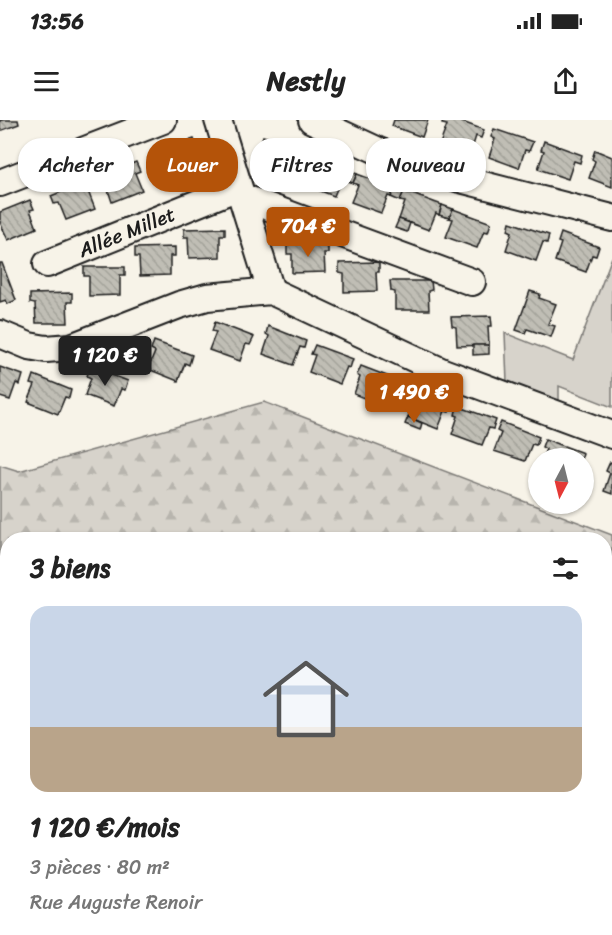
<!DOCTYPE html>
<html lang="fr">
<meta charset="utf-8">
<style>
:root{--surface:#fff;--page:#f6f6f6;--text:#222;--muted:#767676;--accent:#b45309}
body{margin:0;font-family:Sriracha,sans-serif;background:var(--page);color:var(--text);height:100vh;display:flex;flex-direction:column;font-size:22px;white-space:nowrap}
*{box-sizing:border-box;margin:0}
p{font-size:20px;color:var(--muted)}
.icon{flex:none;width:33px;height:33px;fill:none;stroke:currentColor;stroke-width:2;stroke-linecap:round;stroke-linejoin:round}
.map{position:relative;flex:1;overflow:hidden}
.side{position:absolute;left:0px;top:412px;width:612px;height:404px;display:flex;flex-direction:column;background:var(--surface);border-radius:24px 24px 0 0;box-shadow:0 2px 4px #0004}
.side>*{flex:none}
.guide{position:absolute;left:18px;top:18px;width:576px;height:54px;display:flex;gap:12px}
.needle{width:39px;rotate:187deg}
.fabs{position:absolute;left:528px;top:328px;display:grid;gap:12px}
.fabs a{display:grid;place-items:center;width:66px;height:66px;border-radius:50%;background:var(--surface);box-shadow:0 2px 4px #0004;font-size:30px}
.price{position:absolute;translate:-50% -51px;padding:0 14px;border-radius:6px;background:var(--accent);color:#fff;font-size:20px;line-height:39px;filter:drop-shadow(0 2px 3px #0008)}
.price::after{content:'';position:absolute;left:50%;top:36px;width:18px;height:14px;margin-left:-9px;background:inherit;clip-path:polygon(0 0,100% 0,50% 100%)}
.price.selected{background:#222;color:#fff}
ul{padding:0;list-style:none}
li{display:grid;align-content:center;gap:12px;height:318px;padding:0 30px}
li span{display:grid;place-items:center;height:186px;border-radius:18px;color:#555}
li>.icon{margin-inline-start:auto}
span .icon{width:108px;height:108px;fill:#fffc;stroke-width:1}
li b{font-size:26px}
h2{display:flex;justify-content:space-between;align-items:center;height:72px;padding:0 30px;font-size:26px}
.tag{padding:0 21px;border-radius:24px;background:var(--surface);box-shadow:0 2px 4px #0004;font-size:21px;line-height:54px}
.tag.selected{background:var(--accent);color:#fff}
.status{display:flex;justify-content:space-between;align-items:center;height:42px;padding:0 30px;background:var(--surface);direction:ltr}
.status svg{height:16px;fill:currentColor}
header{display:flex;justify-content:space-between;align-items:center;height:78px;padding:0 30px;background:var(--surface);font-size:27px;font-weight:700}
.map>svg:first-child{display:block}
.forest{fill:url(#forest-firs);stroke:#7a7874;stroke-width:1.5}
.park{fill:#d7d3cb;stroke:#7a7874;stroke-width:1.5}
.building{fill:url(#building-back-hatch);stroke:#1c1c1c;stroke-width:1.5}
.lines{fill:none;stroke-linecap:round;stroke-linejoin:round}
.minor-casing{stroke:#1c1c1c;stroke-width:30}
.minor{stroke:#f7f3e8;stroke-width:26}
.labels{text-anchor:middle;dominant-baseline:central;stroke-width:4.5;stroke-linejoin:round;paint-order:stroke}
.street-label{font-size:20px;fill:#1c1c1c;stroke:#f7f3e8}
</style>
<div class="status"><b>13:56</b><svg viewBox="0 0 49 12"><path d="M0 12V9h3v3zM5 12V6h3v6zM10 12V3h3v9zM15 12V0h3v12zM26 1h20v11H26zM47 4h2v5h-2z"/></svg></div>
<header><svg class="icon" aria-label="menu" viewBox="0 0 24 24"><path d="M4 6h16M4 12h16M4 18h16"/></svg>Nestly<svg class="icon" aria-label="share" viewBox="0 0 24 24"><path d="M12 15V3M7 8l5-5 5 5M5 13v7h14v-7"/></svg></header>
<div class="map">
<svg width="612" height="815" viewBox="0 0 612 815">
<defs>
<pattern id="forest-firs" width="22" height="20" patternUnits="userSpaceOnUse" patternTransform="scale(1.5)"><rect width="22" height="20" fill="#d7d3cb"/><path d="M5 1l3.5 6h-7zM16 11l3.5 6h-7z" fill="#b8b5ae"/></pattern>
<pattern id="building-back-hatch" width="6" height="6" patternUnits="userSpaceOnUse" patternTransform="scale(1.5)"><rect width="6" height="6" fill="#c0beb5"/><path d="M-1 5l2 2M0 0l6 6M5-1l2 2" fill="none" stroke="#a4a39b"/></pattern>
</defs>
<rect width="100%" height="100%" fill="#f7f3e8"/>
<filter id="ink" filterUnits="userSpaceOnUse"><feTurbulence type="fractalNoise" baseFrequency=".0167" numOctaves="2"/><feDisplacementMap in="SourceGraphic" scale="12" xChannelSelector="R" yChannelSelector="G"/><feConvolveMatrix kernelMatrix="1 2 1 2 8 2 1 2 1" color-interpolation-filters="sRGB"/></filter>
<g filter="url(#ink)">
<polygon class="forest" points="264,282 612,415 612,815 161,815 163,808 604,808 604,420 8,420 8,714 0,736 0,345 19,351"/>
<polygon class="park" points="612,137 612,287 559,266 559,283 507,262 505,213 573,240"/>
<g class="building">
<polygon points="0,0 18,0 19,4 0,11"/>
<polygon points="394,0 428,0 422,17 392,6"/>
<polygon points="443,0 457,0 484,10 481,18 476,16 470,35 440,24 447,5 442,4"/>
<polygon points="494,9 533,22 529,31 525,30 519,48 489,37 495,19 491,17"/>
<polygon points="263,16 302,29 299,38 294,37 288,55 257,44 264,26 260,25"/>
<polygon points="194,19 209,57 200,61 198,56 181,63 169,33 186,27 185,22"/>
<polygon points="544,21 582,35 580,43 574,41 568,59 538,49 544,31 541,30"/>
<polygon points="595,30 612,37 612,67 589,58 595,41 592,39"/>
<polygon points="309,36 348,50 344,60 341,59 334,76 305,65 311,48 306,46"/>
<polygon points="136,42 140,51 135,53 142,70 112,82 106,64 102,66 98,57"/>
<polygon points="348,50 357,54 353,63 344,60"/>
<polygon points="357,54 395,68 391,77 388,76 381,93 351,82 358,65 353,63"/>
<polygon points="88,61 92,69 88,71 95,89 66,100 59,83 54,84 51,76"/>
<polygon points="395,68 404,71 400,81 391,77"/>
<polygon points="404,71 442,85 439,95 436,93 429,110 399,99 405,82 400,81"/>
<polygon points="30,80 34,89 30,90 37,108 8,120 0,102 0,92"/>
<polygon points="442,85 453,89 449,98 439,95"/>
<polygon points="453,89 491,103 488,112 484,111 477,128 446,117 453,99 449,98"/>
<polygon points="399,99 410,103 407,112 395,108"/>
<polygon points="510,102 549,115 547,123 543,122 536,141 506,130 512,112 508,110"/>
<polygon points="225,108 225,115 220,115 220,137 189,138 188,117 184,117 184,109"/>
<polygon points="561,113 599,127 596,136 592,135 586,152 555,141 561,123 558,122"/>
<polygon points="287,124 328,124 328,133 324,133 325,152 292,153 292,134 287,134"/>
<polygon points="175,127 175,136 170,136 170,155 140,156 139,137 135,137 135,128"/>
<polygon points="379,142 379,152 376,152 377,171 344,172 344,154 339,153 339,143"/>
<polygon points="0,143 2,143 16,180 8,184 6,180 0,182"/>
<polygon points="84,147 125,147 125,155 120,155 120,175 89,176 89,156 84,156"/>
<polygon points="390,161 431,161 432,170 428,171 429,190 395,190 395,172 391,171"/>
<polygon points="530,171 540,174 539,178 556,184 548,204 555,206 551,217 527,209 525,213 516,210"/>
<polygon points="72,173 72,182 67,182 68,203 36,203 35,184 30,183 30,174"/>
<polygon points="491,196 492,206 488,206 489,225 457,226 456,207 452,206 451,197"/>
<polygon points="215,202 254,217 250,225 246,224 240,241 209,230 216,212 212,211"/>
<polygon points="268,206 306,221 304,228 300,227 293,245 263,234 269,216 266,214"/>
<polygon points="154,221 192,235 189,245 185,243 178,261 148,249 155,232 151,230"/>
<polygon points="315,225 353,239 350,248 347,247 340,264 309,252 315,235 311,234"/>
<polygon points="473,225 489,225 489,234 473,235"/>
<polygon points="361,246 400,261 396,270 392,269 385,286 354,274 360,257 357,255"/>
<polygon points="0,247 23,255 20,265 16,263 10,280 0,277"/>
<polygon points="90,247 128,261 125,270 121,269 114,286 85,275 91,258 87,256"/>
<polygon points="34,255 71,270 69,278 65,277 58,294 28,282 35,265 31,264"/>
<polygon points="412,269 452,284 449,292 445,291 438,309 408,297 414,280 410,278"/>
<polygon points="457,286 496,300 493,309 489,308 482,325 452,314 458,296 455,295"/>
<polygon points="408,297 422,303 420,310 405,304"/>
<polygon points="501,302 539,317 536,325 532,324 525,341 494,331 501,313 497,311"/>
<polygon points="545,319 583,333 581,339 542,339 546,329 542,327"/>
<polygon points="610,342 612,343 612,374 604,371 610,353 606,351"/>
<polygon points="16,808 98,808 95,815 56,815 46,811 45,815 14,815"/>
</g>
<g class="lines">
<defs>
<g id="minor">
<polyline points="218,0 271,171"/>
<polyline points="312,0 381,32 460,59 612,98"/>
<polyline points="0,63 163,0"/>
<polyline points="242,77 472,162"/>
<path id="s1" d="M47,144L238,67"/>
<polyline points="0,214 29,226 46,229 71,227 179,185 207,177 271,171 443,252 612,315"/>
</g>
</defs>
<use href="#minor" class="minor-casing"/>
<use href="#minor" class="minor"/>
</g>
</g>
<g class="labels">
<g class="street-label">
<text stroke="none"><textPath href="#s1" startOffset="86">Allée Millet</textPath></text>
</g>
</g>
</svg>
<div class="fabs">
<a><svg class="needle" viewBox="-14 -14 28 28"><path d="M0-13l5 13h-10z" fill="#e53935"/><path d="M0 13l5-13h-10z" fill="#767676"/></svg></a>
</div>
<b class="price" style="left:308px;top:138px">704 €</b>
<b class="price selected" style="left:105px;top:267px">1 120 €</b>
<b class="price" style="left:414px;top:304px">1 490 €</b>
<div class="guide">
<a class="tag">Acheter</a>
<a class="tag selected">Louer</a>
<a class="tag">Filtres</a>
<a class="tag">Nouveau</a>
</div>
<section class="side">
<h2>3 biens<svg class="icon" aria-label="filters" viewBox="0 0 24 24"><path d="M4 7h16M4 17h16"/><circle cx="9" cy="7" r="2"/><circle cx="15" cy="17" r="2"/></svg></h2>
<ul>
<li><span style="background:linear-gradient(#c9d6e8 65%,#b9a48a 0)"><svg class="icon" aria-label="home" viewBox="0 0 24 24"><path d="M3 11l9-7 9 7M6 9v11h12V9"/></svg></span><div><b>1 120 €/mois</b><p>3 pièces · 80 m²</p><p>Rue Auguste Renoir</p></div></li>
</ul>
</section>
</div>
